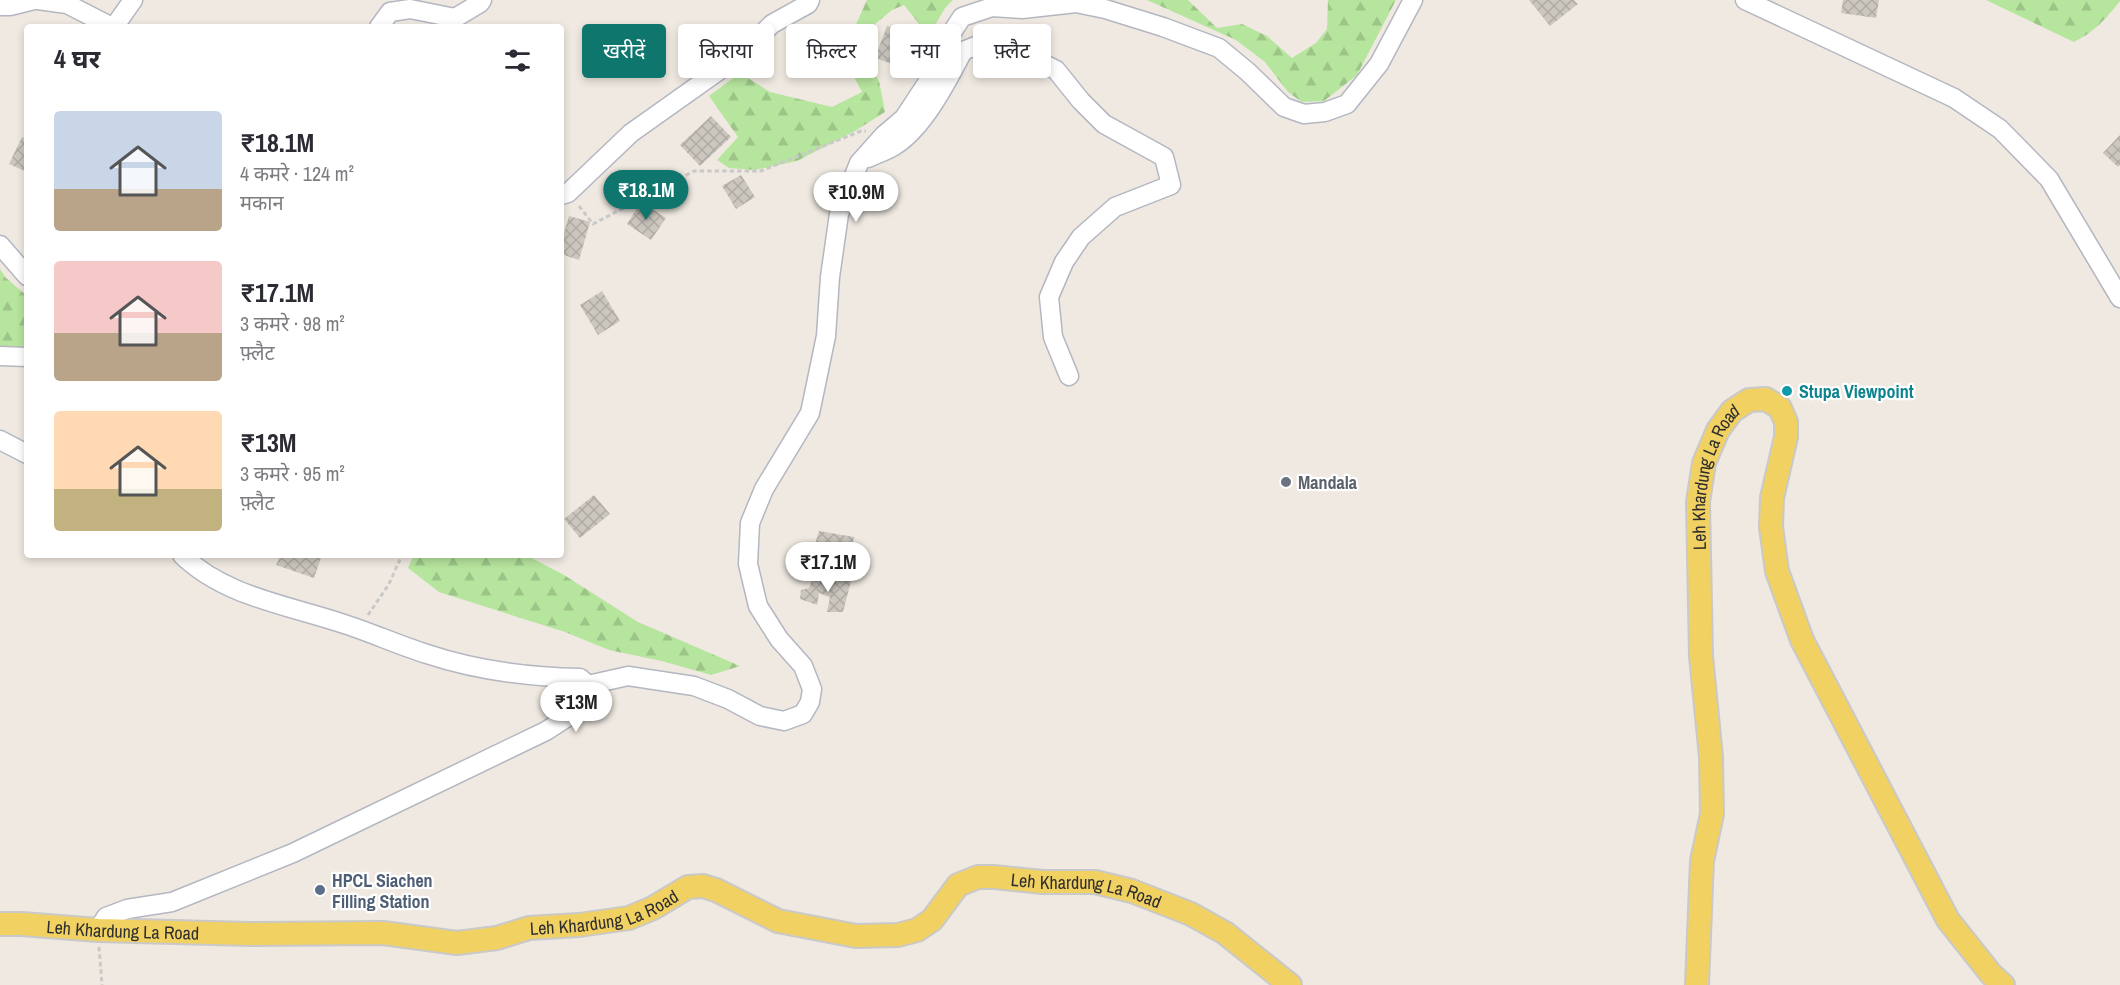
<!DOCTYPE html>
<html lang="hi">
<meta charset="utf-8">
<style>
:root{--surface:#fff;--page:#f2f2f3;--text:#2b2b33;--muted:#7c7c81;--accent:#0f766e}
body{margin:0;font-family:"Archivo Narrow","Noto Sans Devanagari",sans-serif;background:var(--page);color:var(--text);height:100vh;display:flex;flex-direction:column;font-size:22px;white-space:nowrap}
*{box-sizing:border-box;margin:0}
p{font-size:20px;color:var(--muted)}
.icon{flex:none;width:33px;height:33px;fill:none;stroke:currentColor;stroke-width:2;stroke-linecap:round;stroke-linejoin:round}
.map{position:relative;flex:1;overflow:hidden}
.panel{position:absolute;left:24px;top:24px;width:540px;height:534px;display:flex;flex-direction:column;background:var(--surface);border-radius:6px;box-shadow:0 3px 9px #0003}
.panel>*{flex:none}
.hud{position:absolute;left:582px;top:24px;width:570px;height:54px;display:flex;gap:12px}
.price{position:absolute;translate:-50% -51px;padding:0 14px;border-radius:21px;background:#fff;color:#222;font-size:20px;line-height:39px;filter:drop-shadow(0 2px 3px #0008)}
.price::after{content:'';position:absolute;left:50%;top:36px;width:18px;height:14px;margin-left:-9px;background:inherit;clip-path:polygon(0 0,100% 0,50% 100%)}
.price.on{background:var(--accent);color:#fff}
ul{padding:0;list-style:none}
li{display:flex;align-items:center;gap:18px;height:150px;padding:0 30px}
li span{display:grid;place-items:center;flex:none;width:168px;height:120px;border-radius:6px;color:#555}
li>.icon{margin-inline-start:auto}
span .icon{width:72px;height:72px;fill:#fffc;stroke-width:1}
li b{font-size:26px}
h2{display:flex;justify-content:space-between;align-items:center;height:72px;padding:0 30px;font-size:26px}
.chip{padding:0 21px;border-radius:6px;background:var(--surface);box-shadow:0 3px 9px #0003;font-size:21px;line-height:54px}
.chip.on{background:var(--accent);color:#fff}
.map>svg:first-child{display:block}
.forest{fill:url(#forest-firs)}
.building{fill:url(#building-cross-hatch)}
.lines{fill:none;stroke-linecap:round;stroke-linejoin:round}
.minor-casing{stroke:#b4b7c1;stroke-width:21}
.major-casing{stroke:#c9c9c9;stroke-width:26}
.path{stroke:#c9c9c9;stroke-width:3;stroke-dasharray:4.5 3;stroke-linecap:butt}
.minor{stroke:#fff;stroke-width:18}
.major{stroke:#f2d163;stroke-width:22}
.culture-dot{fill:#0f9aa8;stroke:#fff;stroke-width:2}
.worship-dot{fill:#6b7280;stroke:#fff;stroke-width:2}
.service-dot{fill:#5c6f8a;stroke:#fff;stroke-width:2}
.labels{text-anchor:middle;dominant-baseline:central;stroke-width:4.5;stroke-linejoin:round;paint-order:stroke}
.culture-label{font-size:18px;font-weight:bold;fill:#0d838f;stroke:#fff;text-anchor:start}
.street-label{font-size:18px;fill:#2e2e2e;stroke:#fff}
.worship-label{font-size:18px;font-weight:bold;fill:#5b616d;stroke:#fff;text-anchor:start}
.service-label{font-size:18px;font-weight:bold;fill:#4e5e75;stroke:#fff;text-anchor:start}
</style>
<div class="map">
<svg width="2120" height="985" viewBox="0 0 2120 985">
<defs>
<pattern id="forest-firs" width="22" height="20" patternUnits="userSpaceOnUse" patternTransform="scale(1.5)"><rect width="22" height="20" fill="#b6e59e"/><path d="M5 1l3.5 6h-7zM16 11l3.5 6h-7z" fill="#9dc588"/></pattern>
<pattern id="building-cross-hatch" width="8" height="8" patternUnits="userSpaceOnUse" patternTransform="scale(1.5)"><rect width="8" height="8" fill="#cbc7bf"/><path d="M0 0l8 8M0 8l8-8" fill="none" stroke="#afaba4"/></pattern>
</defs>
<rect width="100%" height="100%" fill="#efe9e1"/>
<g class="forest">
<polygon points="867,0 953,0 945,8 929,36 904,5 892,10 875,24 870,65 879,81 885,112 855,131 797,161 755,170 729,168 717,160 738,137 709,96 740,73 770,92 832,107 862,92 852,73 845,49"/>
<polygon points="1147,0 1188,0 1217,28 1242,24 1267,36 1292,58 1316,43 1327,29 1328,0 1396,0 1357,75 1324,101 1302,102 1288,92 1265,62 1236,40"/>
<path d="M1986,0H2120V1C2106,19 2094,32 2074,42Z"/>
<polygon points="0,269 5,277 27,296 27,349 0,349"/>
<polygon points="414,555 526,555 564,575 638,622 740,666 711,675 662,661 609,650 565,632 439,592 408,568"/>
</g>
<g class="building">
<polygon points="1529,0 1574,0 1578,4 1550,26"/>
<polygon points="1843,0 1879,0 1876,18 1841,13"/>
<polygon points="887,26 916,37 904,68 875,58"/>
<polygon points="711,116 731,137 700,166 680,145"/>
<polygon points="2120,135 2120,165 2118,167 2103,153"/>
<polygon points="22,137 27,140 27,172 9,164"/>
<polygon points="741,175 755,197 736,209 722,186"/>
<polygon points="641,202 666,218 651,240 627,224"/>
<polygon points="569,216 590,222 579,260 561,254 561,243"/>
<polygon points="602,291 620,321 598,335 580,305"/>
<polygon points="594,495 610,514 580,538 564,519"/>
<polygon points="819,531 854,537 849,566 834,564 835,559 812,554"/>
<polygon points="269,555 322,555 314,578 276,565 279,559"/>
<polygon points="813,577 851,581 843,612 827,612 830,597 819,593 817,605 800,599 801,590 809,588"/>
</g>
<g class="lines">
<defs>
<g id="minor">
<polyline points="38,0 67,4 112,27"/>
<polyline points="1745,0 1954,98 2000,129 2049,179 2120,298"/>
<polyline points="0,6 10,6 34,0"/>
<polyline points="114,27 133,0"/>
<polyline points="379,27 390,12 410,9 455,18 480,3 482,0"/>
<path d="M868,158C876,154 886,151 894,146C923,129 948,80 963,51L983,43L1012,48L1056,70L1081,101L1104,124L1164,157L1171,185L1115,207L1081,237L1064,262L1049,297L1053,337L1069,376"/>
<polyline points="561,195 568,193 631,133 741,55 772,24 808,4 810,0"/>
<polyline points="0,245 27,276"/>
<polyline points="0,356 27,357"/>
<polyline points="0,440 27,454"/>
<polyline points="588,685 628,676 694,686 728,699 760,716 784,721 803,714 810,702 812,689 803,666 779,639 758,606 748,564 750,523 764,489 810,413 826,336 830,277 839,214 859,163 884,135 904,118 929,80 943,46 962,17 992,7 1022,9 1076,3 1105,9 1163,27 1219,48 1248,72 1284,107 1304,114 1325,112 1347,104 1379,64 1413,0"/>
<path d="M98,930L106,917L127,909L172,902L293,853L546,731L589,703L588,685L580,678C529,677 475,670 427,654C398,645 370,632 341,623C287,605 224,596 182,555"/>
</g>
<g id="major">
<path id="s1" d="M0,924H22L98,930L250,934L383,933L457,943L497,938L529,928L579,925L629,918L653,908L688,887L703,886L716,890L778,921L856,936L898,935L917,930L932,920L958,885L978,877H994L1043,882H1095L1132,891L1191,914L1225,933L1290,985"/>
<path id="s2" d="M1697,985L1702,861L1712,814L1711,757L1701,656L1698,502L1704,463L1718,430L1732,411L1749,400L1766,399L1780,408L1786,422V437L1772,498L1771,527L1777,571L1802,640L1948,920L1991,974L2003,985"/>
</g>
</defs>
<use href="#minor" class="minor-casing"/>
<use href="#major" class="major-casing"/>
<g class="path">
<polyline points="579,206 593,224 694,171 761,171 861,131 866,131"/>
<polyline points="368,615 389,584 402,555"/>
<polyline points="99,947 102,985"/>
</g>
<use href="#minor" class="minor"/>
<use href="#major" class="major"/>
</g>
<circle class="culture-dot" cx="1787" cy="391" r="6"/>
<circle class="worship-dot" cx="1286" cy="482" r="6"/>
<circle class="service-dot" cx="320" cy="890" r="6"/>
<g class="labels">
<g class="culture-label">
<text x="1799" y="391">Stupa Viewpoint</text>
</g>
<g class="street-label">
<text stroke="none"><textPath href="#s2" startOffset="513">Leh Khardung La Road</textPath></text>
<text stroke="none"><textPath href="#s1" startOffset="1131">Leh Khardung La Road</textPath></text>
<text stroke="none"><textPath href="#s1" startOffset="609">Leh Khardung La Road</textPath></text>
<text stroke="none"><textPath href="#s1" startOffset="123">Leh Khardung La Road</textPath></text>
</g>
<g class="worship-label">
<text x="1298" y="482">Mandala</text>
</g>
<g class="service-label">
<text x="332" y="880">HPCL Siachen<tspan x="332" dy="21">Filling Station</tspan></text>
</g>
</g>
</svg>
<b class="price on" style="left:646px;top:221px">₹18.1M</b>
<b class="price" style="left:856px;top:223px">₹10.9M</b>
<b class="price" style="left:828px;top:593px">₹17.1M</b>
<b class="price" style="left:576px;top:733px">₹13M</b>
<div class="hud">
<a class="chip on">खरीदें</a>
<a class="chip">किराया</a>
<a class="chip">फ़िल्टर</a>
<a class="chip">नया</a>
<a class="chip">फ़्लैट</a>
</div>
<section class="panel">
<h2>4 घर<svg class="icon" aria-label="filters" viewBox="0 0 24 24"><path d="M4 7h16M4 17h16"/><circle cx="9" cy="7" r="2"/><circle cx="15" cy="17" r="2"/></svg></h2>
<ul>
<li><span style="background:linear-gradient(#c9d6e8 65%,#b9a48a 0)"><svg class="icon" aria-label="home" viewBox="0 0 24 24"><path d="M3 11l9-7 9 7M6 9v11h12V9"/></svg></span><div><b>₹18.1M</b><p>4 कमरे · 124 m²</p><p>मकान</p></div></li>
<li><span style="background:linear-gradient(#f6c9c9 60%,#b9a48a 0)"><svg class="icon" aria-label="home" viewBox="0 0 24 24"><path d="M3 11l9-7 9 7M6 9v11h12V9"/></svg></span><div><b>₹17.1M</b><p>3 कमरे · 98 m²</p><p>फ़्लैट</p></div></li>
<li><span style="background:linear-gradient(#ffd9b3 65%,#c2b280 0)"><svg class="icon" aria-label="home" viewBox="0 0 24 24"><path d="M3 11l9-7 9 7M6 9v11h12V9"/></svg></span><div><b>₹13M</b><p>3 कमरे · 95 m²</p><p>फ़्लैट</p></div></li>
</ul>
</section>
</div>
